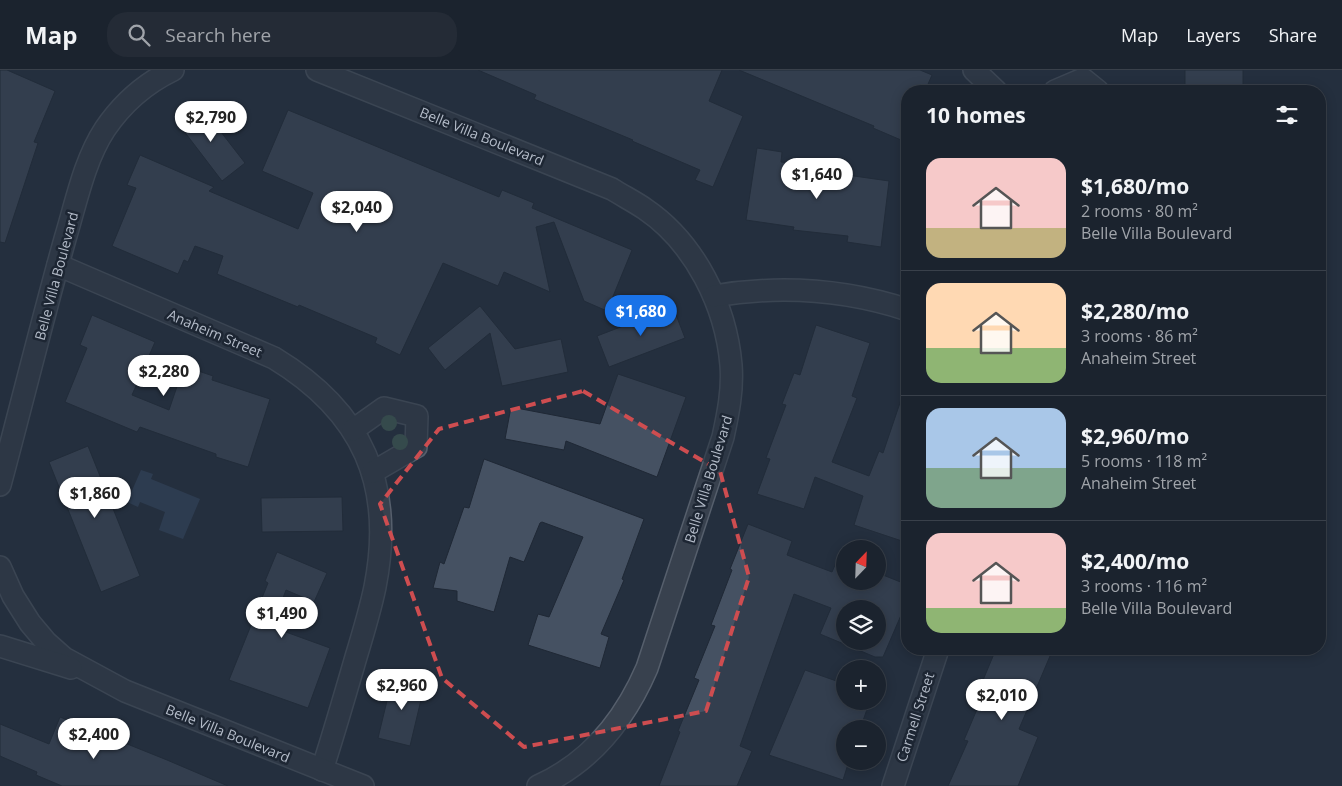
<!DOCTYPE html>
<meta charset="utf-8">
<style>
:root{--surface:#1b232e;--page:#242b36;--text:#f1f3f6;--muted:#a0a4aa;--line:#39404a;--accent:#1a73e8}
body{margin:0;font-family:"Open Sans",sans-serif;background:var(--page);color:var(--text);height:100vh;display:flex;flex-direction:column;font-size:19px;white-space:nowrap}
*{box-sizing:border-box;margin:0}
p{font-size:16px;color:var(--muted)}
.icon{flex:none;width:28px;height:28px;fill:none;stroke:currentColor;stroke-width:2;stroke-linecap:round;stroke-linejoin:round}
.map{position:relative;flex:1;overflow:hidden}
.drawer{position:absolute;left:901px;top:15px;width:425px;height:570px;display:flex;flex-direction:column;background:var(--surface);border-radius:20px;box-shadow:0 2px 12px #0003,0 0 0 1px var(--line)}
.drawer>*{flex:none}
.needle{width:32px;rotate:23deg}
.buttons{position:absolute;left:836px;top:470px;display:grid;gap:10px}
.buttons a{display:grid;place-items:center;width:50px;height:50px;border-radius:50%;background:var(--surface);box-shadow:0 2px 12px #0003,0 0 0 1px var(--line);font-size:25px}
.price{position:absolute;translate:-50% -42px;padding:0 11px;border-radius:18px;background:#fff;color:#222;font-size:16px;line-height:32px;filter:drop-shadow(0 1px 2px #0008)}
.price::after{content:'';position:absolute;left:50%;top:30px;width:15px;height:11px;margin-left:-8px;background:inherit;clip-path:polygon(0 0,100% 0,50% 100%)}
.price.current{background:var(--accent);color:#fff}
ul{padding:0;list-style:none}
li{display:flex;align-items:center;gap:15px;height:125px;padding:0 25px}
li+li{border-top:1px solid var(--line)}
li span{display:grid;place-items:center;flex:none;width:140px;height:100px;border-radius:15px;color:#555}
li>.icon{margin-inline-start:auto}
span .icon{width:60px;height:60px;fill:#fffc;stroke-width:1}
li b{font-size:21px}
h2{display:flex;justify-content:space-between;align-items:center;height:60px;padding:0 25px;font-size:21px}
header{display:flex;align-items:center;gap:30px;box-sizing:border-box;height:70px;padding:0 25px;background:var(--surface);border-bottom:1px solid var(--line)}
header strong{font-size:24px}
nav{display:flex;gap:28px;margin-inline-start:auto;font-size:18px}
.search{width:350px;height:45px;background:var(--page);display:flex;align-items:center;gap:12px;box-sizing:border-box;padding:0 18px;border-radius:20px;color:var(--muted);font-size:19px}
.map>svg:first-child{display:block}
.water{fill:#394c67}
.building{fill:#455162;stroke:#1f2835;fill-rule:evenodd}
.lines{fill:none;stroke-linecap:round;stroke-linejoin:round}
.minor-casing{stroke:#565f6c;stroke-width:24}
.minor{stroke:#38414e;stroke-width:21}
.tree{fill:#4b6a5d}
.marked{fill:none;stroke:#ce4d50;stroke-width:4;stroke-dasharray:10 6;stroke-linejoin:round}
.labels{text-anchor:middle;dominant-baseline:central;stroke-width:5;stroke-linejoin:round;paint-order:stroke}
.street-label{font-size:14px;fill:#b4bcc9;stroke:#1d2633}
</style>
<header>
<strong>Map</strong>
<div class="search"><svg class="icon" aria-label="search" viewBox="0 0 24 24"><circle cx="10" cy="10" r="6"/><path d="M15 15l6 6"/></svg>Search here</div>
<nav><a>Map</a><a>Layers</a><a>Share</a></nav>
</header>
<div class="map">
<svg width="1342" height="716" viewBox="0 0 1342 716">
<rect width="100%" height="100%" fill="#242f3e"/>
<polygon class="water" points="141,400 153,404 151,409 200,429 183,469 159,460 165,442 140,432 138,437 127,432"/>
<g class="building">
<polygon points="0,0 7,0 55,21 34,72 38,73 5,173 0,172"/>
<polygon points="478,0 722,0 709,31 743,46 713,117 695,110 700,100 632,71 633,70 534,29 536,25"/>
<polygon points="739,0 920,0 932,5 925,21 908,21 908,73 873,58 874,56"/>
<rect x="1185" y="0" width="58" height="21"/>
<polygon points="200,35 245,93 222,111 177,52"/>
<polygon points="288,40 499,127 502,120 534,133 532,138 632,180 607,241 584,231 554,152 536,157 550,222 504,202 498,216 443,193 400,285 375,273 377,268 299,235 298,237 217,204 223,186 195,176 188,192 184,190 178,204 112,176 136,118 127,115 140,85 214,117 209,121 298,159 313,123 262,101"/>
<polygon points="757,78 782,82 781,92 833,97 833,103 889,111 881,177 847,172 848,166 793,160 794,157 746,150"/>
<polygon points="480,236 515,279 561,269 568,302 502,316 490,263 445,300 428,278"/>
<polygon points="673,237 685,268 609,297 597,266"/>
<polygon points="92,245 155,272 132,325 169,340 184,296 213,306 212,310 270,329 248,397 216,387 216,384 140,357 137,362 65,332 87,278 80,275"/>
<polygon points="816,255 870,273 852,326 857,328 832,392 869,406 879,381 883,383 904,321 908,322 908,473 854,455 863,426 815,407 804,439 757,424 770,389 766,388 786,335 782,334 794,303 800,305"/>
<polygon points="618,304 686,327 657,407 566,371 564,380 505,369 511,337 600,354"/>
<polygon points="88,376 140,506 101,522 49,392"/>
<polygon points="484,389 644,449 622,509 624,510 601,564 609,567 600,598 528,575 538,544 549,547 583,467 542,452 540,453 524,492 510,487 494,542 457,531 457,521 433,518 440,492 444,494 464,437 469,438"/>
<polygon points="342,427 343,461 262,462 261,428"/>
<path d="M748,454L792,471L787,485L832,502L838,488L845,491V511H878V503L908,515V529L883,587H875L820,564L831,538L794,524L740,676L752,681L737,716H659L680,662L678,661L699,610L694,608L715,556L711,555L732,500L730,499ZM845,539H878V571H845Z"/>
<polygon points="277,482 327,503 314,532 286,520 272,557 330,578 308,638 229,610 268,513 265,511"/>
<polygon points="996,579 1053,579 1019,659 1038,667 1018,716 948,716 968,671 964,670 986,618 981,615"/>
<polygon points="805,600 845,614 845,631 870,631 860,659 845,659 845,691 849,691 843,710 769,685"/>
<polygon points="393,606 425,613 410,676 378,668"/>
<polygon points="60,647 167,690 228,716 62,716 36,705 37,702 0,686 0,654 49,674"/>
</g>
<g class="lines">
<defs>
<g id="minor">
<path d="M317,0L612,119C623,126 635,132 645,139C695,173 726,236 731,295C733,320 728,344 723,367L647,598C625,649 590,693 538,716"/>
<polyline points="974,0 996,21"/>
<polyline points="1055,21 1083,9 1098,21"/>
<path d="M58,195L274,288C363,342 395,415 375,517C370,541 363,564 356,587C345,625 334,663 322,700"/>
<path d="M714,226C780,215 844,219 908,240"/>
<polyline points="353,360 384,338 417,346 416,377 373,402"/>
<path d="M0,415C22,333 42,251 65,169C76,133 84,91 105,59C122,34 146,13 173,0"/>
<polyline points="0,497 13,526 30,553 46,572 64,588 125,621 363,716"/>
<polyline points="0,576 71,598"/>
<polyline points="893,716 938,579"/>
</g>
</defs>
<use href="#minor" class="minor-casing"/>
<use href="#minor" class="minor"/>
</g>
<g class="tree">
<circle cx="389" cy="353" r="8"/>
<circle cx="400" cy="372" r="8"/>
</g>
<path d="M0 0H1342V716H0ZM583,321L720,401L749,507L706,641L524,677L442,608L380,434L439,359Z" fill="#242f3e" fill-opacity=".55" fill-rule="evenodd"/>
<path class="marked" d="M583,321L720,401L749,507L706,641L524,677L442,608L380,434L439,359Z"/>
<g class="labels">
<g class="street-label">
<text transform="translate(482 66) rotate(22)">Belle Villa Boulevard</text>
<text transform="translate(56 206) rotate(-75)">Belle Villa Boulevard</text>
<text transform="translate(215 263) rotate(23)">Anaheim Street</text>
<text transform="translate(708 409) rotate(-73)">Belle Villa Boulevard</text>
<text transform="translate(915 647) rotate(-72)">Carmell Street</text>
<text transform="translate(228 663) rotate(22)">Belle Villa Boulevard</text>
</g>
</g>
</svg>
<div class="buttons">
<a><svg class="needle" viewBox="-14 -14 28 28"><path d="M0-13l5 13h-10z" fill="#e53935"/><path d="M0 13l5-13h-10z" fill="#a0a4aa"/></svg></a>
<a><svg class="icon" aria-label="layers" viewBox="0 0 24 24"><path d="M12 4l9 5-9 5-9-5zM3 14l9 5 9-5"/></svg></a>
<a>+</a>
<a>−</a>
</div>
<b class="price" style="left:211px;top:73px">$2,790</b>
<b class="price" style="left:817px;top:130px">$1,640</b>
<b class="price" style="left:357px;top:163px">$2,040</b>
<b class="price current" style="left:641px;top:267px">$1,680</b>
<b class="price" style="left:164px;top:327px">$2,280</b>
<b class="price" style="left:95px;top:449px">$1,860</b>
<b class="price" style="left:282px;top:569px">$1,490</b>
<b class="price" style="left:402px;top:641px">$2,960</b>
<b class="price" style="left:1002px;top:651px">$2,010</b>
<b class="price" style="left:94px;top:690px">$2,400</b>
<section class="drawer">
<h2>10 homes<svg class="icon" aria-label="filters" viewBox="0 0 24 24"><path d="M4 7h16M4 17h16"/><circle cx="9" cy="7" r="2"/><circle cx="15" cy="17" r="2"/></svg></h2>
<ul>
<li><span style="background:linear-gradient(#f6c9c9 70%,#c2b280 0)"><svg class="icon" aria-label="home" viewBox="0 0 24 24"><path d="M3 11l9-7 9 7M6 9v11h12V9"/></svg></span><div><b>$1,680/mo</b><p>2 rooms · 80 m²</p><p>Belle Villa Boulevard</p></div></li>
<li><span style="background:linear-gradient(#ffd9b3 65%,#8fb573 0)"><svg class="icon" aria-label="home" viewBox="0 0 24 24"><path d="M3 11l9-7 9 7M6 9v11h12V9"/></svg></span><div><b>$2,280/mo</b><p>3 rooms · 86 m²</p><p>Anaheim Street</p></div></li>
<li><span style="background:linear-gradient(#a9c7e8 60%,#7fa58c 0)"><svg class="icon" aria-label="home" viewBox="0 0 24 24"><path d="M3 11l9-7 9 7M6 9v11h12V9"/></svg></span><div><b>$2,960/mo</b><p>5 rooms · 118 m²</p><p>Anaheim Street</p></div></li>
<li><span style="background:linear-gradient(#f6c9c9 75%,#8fb573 0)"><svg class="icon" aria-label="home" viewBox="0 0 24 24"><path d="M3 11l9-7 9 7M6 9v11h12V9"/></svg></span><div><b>$2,400/mo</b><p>3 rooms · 116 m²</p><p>Belle Villa Boulevard</p></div></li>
</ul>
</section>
</div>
